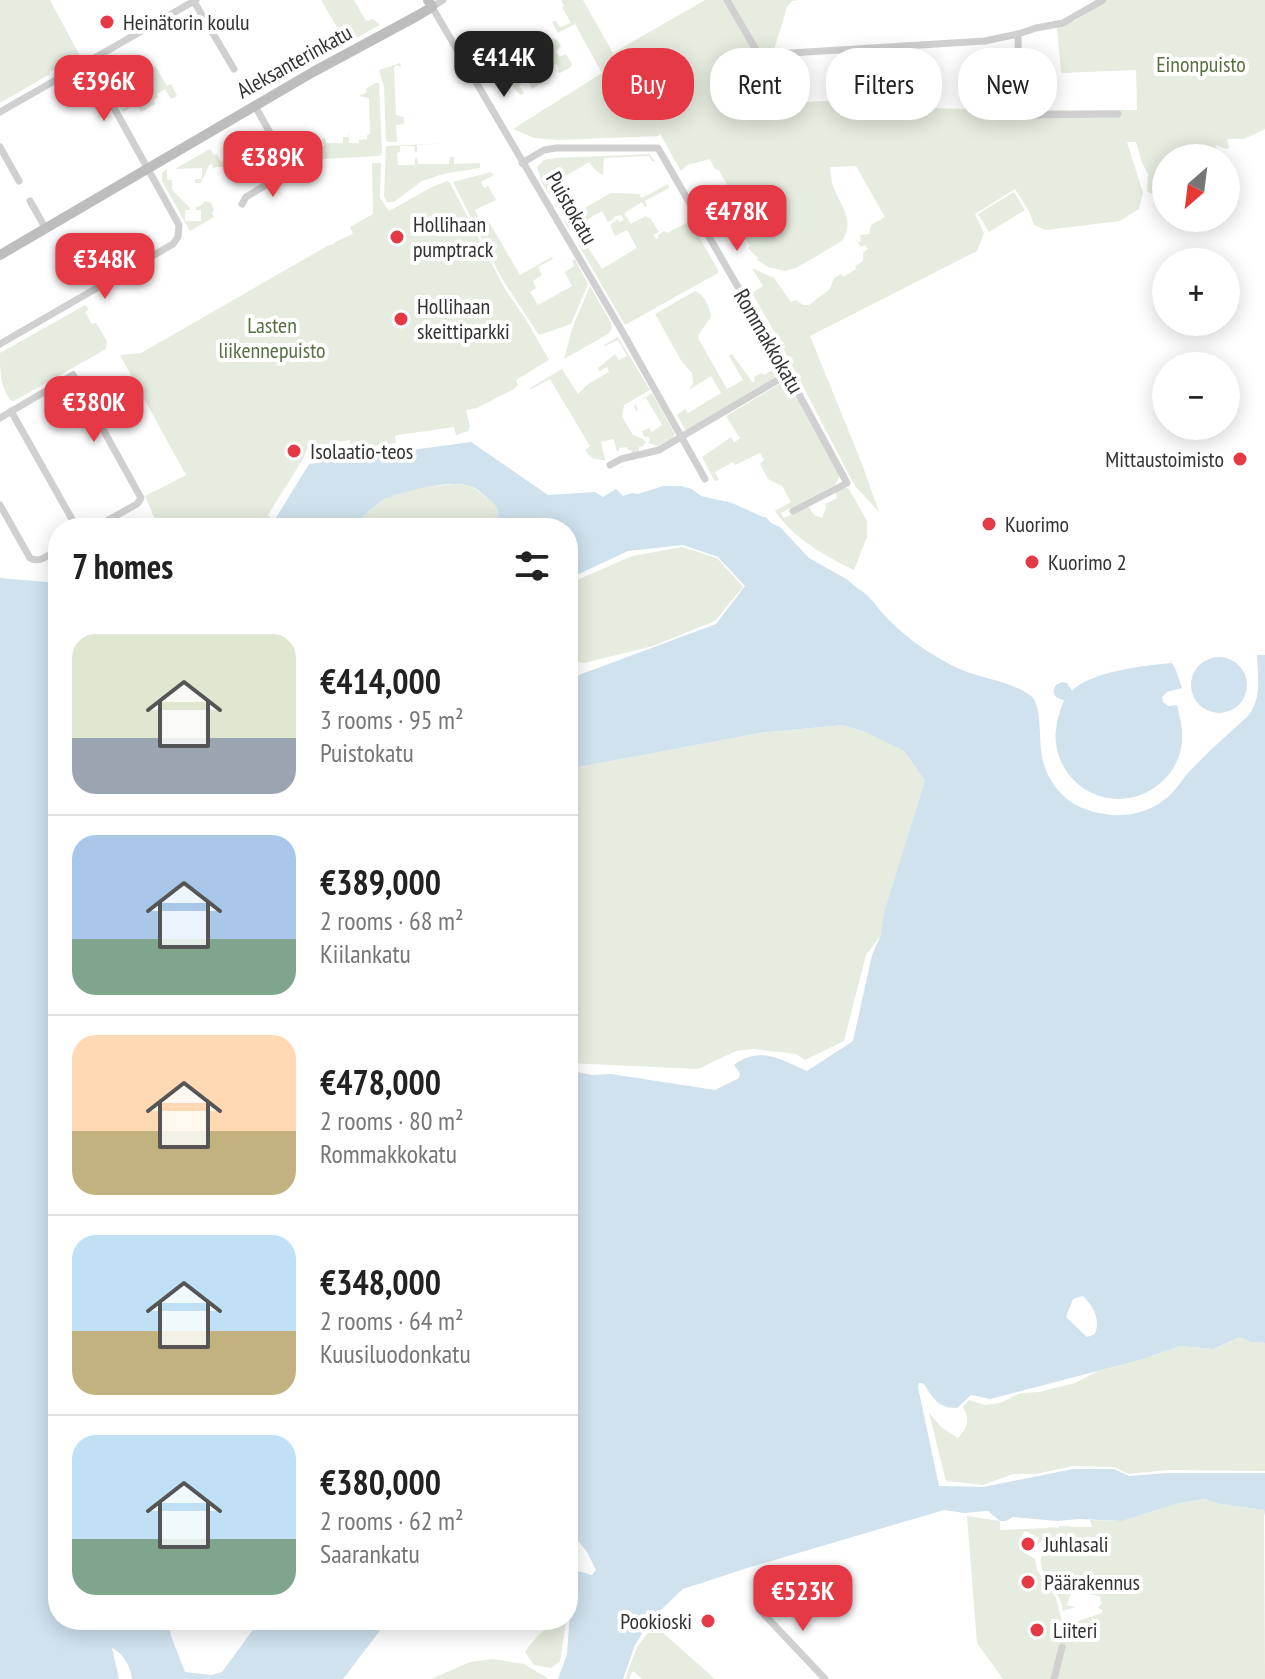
<!DOCTYPE html>
<meta charset="utf-8">
<style>
:root{--surface:#fff;--page:#f6f6f6;--text:#222;--muted:#767676;--line:#e0e0e0;--accent:#e63946}
body{margin:0;font-family:"PT Sans Narrow",sans-serif;background:var(--page);color:var(--text);height:100vh;display:flex;flex-direction:column;font-size:30px;white-space:nowrap}
*{box-sizing:border-box;margin:0}
p{font-size:26px;color:var(--muted)}
.icon{flex:none;width:44px;height:44px;fill:none;stroke:currentColor;stroke-width:2;stroke-linecap:round;stroke-linejoin:round}
.map{position:relative;flex:1;overflow:hidden}
.drawer{position:absolute;left:48px;top:518px;width:530px;height:1112px;display:flex;flex-direction:column;background:var(--surface);border-radius:32px;box-shadow:0 4px 20px #0003}
.drawer>*{flex:none}
.banner{position:absolute;left:602px;top:48px;width:542px;height:72px;display:flex;gap:16px}
.needle{width:52px;rotate:208deg}
.fabs{position:absolute;left:1152px;top:144px;display:grid;gap:16px}
.fabs a{display:grid;place-items:center;width:88px;height:88px;border-radius:50%;background:var(--surface);box-shadow:0 4px 20px #0003;font-size:40px}
.price{position:absolute;translate:-50% -68px;padding:0 18px;border-radius:16px;background:var(--accent);color:#fff;font-size:26px;line-height:52px;filter:drop-shadow(0 2px 4px #0008)}
.price::after{content:'';position:absolute;left:50%;top:48px;width:24px;height:18px;margin-left:-12px;background:inherit;clip-path:polygon(0 0,100% 0,50% 100%)}
.price.on{background:#222;color:#fff}
ul{padding:0;list-style:none}
li{display:flex;align-items:center;gap:24px;height:200px;padding:0 24px}
li+li{border-top:2px solid var(--line)}
li span{display:grid;place-items:center;flex:none;width:224px;height:160px;border-radius:24px;color:#555}
li>.icon{margin-inline-start:auto}
span .icon{width:96px;height:96px;fill:#fffc;stroke-width:1}
li b{font-size:34px}
h2{display:flex;justify-content:space-between;align-items:center;height:96px;padding:0 24px;font-size:34px}
.pill{padding:0 28px;border-radius:32px;background:var(--surface);box-shadow:0 4px 20px #0003;font-size:28px;line-height:72px}
.pill.on{background:var(--accent);color:#fff}
.map>svg:first-child{display:block}
.green{fill:#e6ecdf;fill-rule:evenodd}
.water{fill:#cfe2ee;fill-rule:evenodd}
.lines{fill:none;stroke-linecap:round;stroke-linejoin:round}
.street{stroke:#d0d0d0;stroke-width:7}
.secondary{stroke:#bdbdbd;stroke-width:10}
.poi-dot{fill:#e63946;stroke:#fff;stroke-width:3}
.labels{text-anchor:middle;dominant-baseline:central;stroke-width:8;stroke-linejoin:round;paint-order:stroke}
.poi-label{font-size:22px;fill:#333;stroke:#fff;text-anchor:start}
.street-label{font-size:22px;fill:#333;stroke:#fff}
.park-label{font-size:22px;fill:#56703f;stroke:#fff}
</style>
<div class="map">
<svg width="1265" height="1679" viewBox="0 0 1265 1679">
<rect width="100%" height="100%" fill="#fff"/>
<g class="green">
<polygon points="0,0 50,0 80,56 56,71 55,69 50,72 50,74 0,103"/>
<polygon points="321,0 354,0 366,21 373,19 380,25 331,52 328,47 343,37"/>
<path d="M561,0H583L613,53L705,0H798L792,1L787,7L771,60L749,65L717,76L745,112L803,102L871,99L886,107L1010,110H1137L1136,70L1061,73L1057,27L1075,21L1108,0H1265V129L1244,139H1227L1229,148L1226,149L1216,145L1218,158H1166V182L1159,183L1156,193H1150L1147,191L1148,174L1142,163L1136,142H1127L1143,193L1139,209L1120,221L1046,230L1034,225L1029,211L1015,189L975,214L984,233L977,251L810,336L862,464L879,512L855,486L775,333L752,293L763,286L752,268L774,278L791,302L796,300L803,305H809L830,289L834,278L841,274L843,277L856,269L855,266L863,261V253L868,249L865,245L861,247L858,243L861,241L860,235L869,234L871,225L885,217L856,166L830,167C831,174 831,180 833,186C840,206 856,219 842,241L796,268L785,271L768,267L757,260L758,258L748,248L750,246L739,228L748,222L719,170L715,169L710,159L687,165L681,171L660,134L658,136L558,140L534,138L513,129L602,73L575,24L558,33L552,22L556,21L560,27L571,23L562,7L564,6Z"/>
<polygon points="542,35 557,40 561,46 556,51 559,57 566,54 572,64 571,67 560,73 557,71 559,69 556,64 546,69 531,42"/>
<polygon points="526,46 530,47 548,79 532,89 528,80 519,85 524,93 521,95 517,92 500,63 501,60 504,60 510,69 514,67 519,74 533,66 528,55 523,58 519,53 520,50"/>
<polygon points="400,63 401,67 396,65 394,68 396,115 404,117 404,124 396,125 397,142 388,142 386,140 384,86 379,70"/>
<polygon points="148,64 151,68 155,66 167,86 171,84 177,96 171,99 165,89 157,94 158,97 154,100 155,104 141,112 137,103 123,112 111,90 123,109 139,100 129,80 140,74 139,70"/>
<polygon points="375,83 379,83 382,152 380,156 303,160 291,165 289,158 291,157 295,162 324,145 322,139 325,138 326,143 343,143 343,137 348,137 348,128 349,143 359,143 359,140 367,139 367,135 370,134 369,98 359,96 367,92 366,89"/>
<polygon points="450,143 417,145 417,152 415,152 414,146 400,146 400,152 397,153 398,165 415,165 415,158 417,158 418,164 449,164 450,157 454,157 454,164 480,163 480,168 443,174 422,181 394,202 387,202 384,196 386,146"/>
<polygon points="210,149 214,155 217,154 221,162 235,154 237,159 227,167 216,167 213,169 212,164 209,165 201,183 195,183 195,179 202,179 202,168 175,169"/>
<polygon points="649,154 655,161 652,161 649,156 604,158 603,175 595,170 589,162 549,186 552,193 549,194 542,183 537,167 544,160 556,158"/>
<polygon points="372,163 381,163 380,198 389,211 432,187 447,181 450,183 505,289 525,318 549,360 516,380 518,385 514,389 477,408 466,410 470,426 468,431 456,435 454,427 398,435 395,436 396,443 345,450 344,445 350,444 350,440 337,442 338,446 342,446 343,450 334,451 323,444 308,447 303,459 268,515 271,518 266,528 159,528 145,496 186,475 120,355 141,353 329,245 334,244 335,242 353,234 350,227 373,214"/>
<polygon points="167,169 167,180 172,180 172,189 174,192 190,208 190,210 185,210 185,221 201,221 201,210 196,210 196,207 200,206 205,201 211,203 214,210 212,213 214,217 190,231 162,181 162,173"/>
<polygon points="491,172 494,175 481,182 484,188 488,186 496,200 475,210 480,220 486,217 520,275 552,257 553,259 538,267 542,275 533,281 536,288 530,292 538,305 572,286 565,272 574,266 572,261 575,259 588,284 571,324 539,335 502,279 453,182"/>
<polygon points="668,184 669,188 645,201 647,206 645,207 642,202 624,213 631,224 646,216 648,218 650,218 659,232 653,235 656,239 659,238 658,235 664,231 667,233 690,221 718,270 718,273 625,325 578,244 584,241 602,269 637,248 627,230 615,236 610,225 618,219 620,222 624,219 621,215 614,217 614,219 608,222 602,211 570,230 564,221 576,216 576,213 611,193 641,194 639,195 642,198"/>
<polygon points="1014,192 1025,210 989,232 978,214"/>
<polygon points="590,286 611,323 612,329 608,334 564,359 573,326"/>
<path d="M695,291C705,295 710,308 711,317L699,334L698,338L727,389L743,380L729,356L732,354L753,383L755,380L754,377L762,373L764,375L775,368L777,372L774,378L686,431L677,415L685,409L688,413L721,393L711,376L689,390L693,383L692,373L682,362L655,314Z"/>
<path d="M85,305L89,309L85,312L92,324L96,323L107,341L106,349L14,401H11C0,388 0,371 0,353Z"/>
<path d="M618,337L650,390L624,405L622,417L633,435L643,439L646,442L643,446L639,447V452L632,453L631,450H628L627,447L619,448V451H617L614,439L601,442L605,460C595,460 590,458 585,450L590,446L550,379L531,389L530,388L562,369L578,394L588,384L609,372L607,367L600,371L598,368L614,355L615,354L619,360L627,356L618,340L605,346L604,345Z"/>
<path d="M783,382L788,384L794,390L841,474L835,485L781,513L784,518L808,506L814,515L822,518L826,508L825,504L837,498L835,491L843,487L849,489L867,521V537L854,570C825,556 794,539 775,511L791,502L782,486L768,479L760,464L764,460L760,453L735,465L733,462L715,472L719,480L717,481L714,480L702,457L731,437L734,443L740,438L726,416Z"/>
<polygon points="652,393 675,434 673,438 658,446 648,443 650,439 648,436 645,438 642,431 649,428 652,432 662,425 646,398 635,404 638,410 636,411 634,405"/>
<polygon points="455,484 471,486 494,503 497,507 499,521 494,528 348,528 384,499 414,488"/>
<polygon points="682,547 717,558 743,587 715,621 653,646 584,663 568,660 568,584 632,556"/>
<polygon points="843,725 865,732 904,751 925,781 881,935 866,955 844,1041 805,1060 796,1054 753,1049 736,1051 698,1069 568,1063 568,769 760,733"/>
<path d="M1240,1337L1251,1342L1265,1343V1471L1168,1470L1129,1474L1114,1467L1073,1466L1036,1474H1013L983,1485L946,1481L929,1413L941,1427L958,1438C968,1428 970,1420 963,1407L969,1400L985,1405L1000,1403L1021,1393L1039,1392L1075,1383L1098,1371L1140,1360L1180,1346L1213,1349Z"/>
<path d="M1206,1499L1221,1504L1264,1510L1265,1679H1003L977,1643L967,1516L1000,1521V1530L1048,1528L1049,1527L1059,1528V1526H1070L1071,1527H1092L1090,1520L1122,1521L1176,1504ZM1025,1531L1039,1538L1035,1546L1037,1547L1040,1542L1049,1537L1053,1541C1030,1562 1044,1572 1056,1592C1060,1598 1062,1604 1063,1611L1075,1607L1067,1605L1072,1590H1077L1078,1587L1083,1589L1082,1592L1101,1597L1100,1601L1102,1603L1098,1608L1103,1610L1102,1613L1058,1628L1063,1625L1056,1598L1037,1570L1035,1559L1022,1551L1021,1545L1018,1543Z"/>
<path d="M562,1620L566,1623L560,1661L551,1668L534,1665L525,1652C535,1638 545,1626 562,1620Z"/>
<polygon points="654,1625 715,1679 642,1679 633,1671 629,1679 625,1679 637,1647"/>
<polygon points="493,1659 524,1664 549,1679 431,1679 470,1662"/>
</g>
<g class="water">
<path d="M471,442L548,495L595,492L603,497L616,489L623,496L632,493L638,494L663,486H681L692,489L701,496L732,503L763,517H766L771,523L780,527L809,558L848,580C853,586 860,589 867,595C874,602 880,611 887,618C907,639 935,658 962,670C984,679 1011,681 1031,696C1043,705 1038,745 1043,761C1049,783 1063,801 1085,809C1114,820 1148,817 1171,794C1178,787 1183,778 1190,771C1208,751 1229,734 1248,716C1262,698 1258,677 1257,655H1265V1343L1251,1342L1240,1337L1213,1349L1180,1346L1140,1360L990,1399L971,1395L957,1408C936,1408 933,1397 923,1383H919L918,1387L939,1486L983,1487L1073,1469H1114L1129,1476L1167,1473H1265V1517L1264,1510L1221,1504L1205,1499L1176,1504L1122,1521L1079,1519L1057,1521L1013,1517L1006,1521H1000L988,1511L964,1513L944,1510L744,1569L683,1589L651,1619L635,1645L623,1679H558L567,1654L570,1613L568,1611V1570L578,1571L592,1575L596,1570L587,1552L568,1528V1070L592,1075L611,1074L715,1090L739,1078L740,1073L734,1065C760,1045 782,1060 807,1071L853,1041L872,955L881,935L884,913L925,781L904,751L865,732L843,725L760,733L568,769V679L716,624L745,586L718,557L683,545L628,551L568,579V528H494C501,519 499,507 491,501C485,496 477,488 470,486C449,479 405,491 384,499L348,528H272L274,521L309,464ZM1083,1296C1093,1307 1101,1318 1095,1334L1087,1337L1066,1317L1073,1299Z"/>
<path d="M0,578L58,583V1620H168L171,1636L185,1672L211,1675L222,1672L260,1620H388L343,1679H132C131,1667 123,1653 112,1648L119,1679H0Z"/>
<circle cx="1219" cy="685" r="28"/>
<path d="M1172,663L1176,670L1182,688L1167,692L1162,697L1163,702L1168,706L1177,705C1180,718 1183,729 1182,742C1180,761 1170,777 1154,788C1116,813 1067,793 1057,749C1053,733 1058,715 1064,700C1056,699 1050,693 1056,685L1062,682L1067,683L1072,691C1089,672 1146,665 1172,663Z"/>
</g>
<g class="lines">
<g class="street">
<polyline points="193,0 234,69"/>
<polyline points="443,0 432,7 622,331 705,479"/>
<polyline points="727,0 759,55 985,41 1018,34 1036,28 1063,23 1103,0"/>
<polyline points="1018,34 1019,115 1118,114"/>
<polyline points="0,112 196,0"/>
<polyline points="0,147 19,181"/>
<polyline points="522,163 544,150 556,148 658,148 788,374 847,483 793,511"/>
<polyline points="30,201 46,229"/>
<polyline points="242,204 246,197 286,173 287,168 283,156 255,106"/>
<polyline points="0,344 173,244 178,237 179,225 88,61"/>
<polyline points="73,375 141,498 137,504 94,528"/>
<polyline points="11,411 77,528"/>
<polyline points="0,418 73,375"/>
<polyline points="610,465 621,459 659,450 788,374"/>
<path d="M0,505L30,558C39,564 50,554 58,549"/>
<polyline points="759,1609 825,1679"/>
<polyline points="1054,1679 1062,1647"/>
</g>
<polyline class="secondary" points="0,255 313,72 417,16 432,7 428,0"/>
</g>
<g class="poi-dot">
<circle cx="107" cy="22" r="8"/>
<circle cx="397" cy="237" r="8"/>
<circle cx="401" cy="319" r="8"/>
<circle cx="294" cy="451" r="8"/>
<circle cx="1240" cy="459" r="8"/>
<circle cx="989" cy="524" r="8"/>
<circle cx="1032" cy="562" r="8"/>
<circle cx="1028" cy="1544" r="8"/>
<circle cx="1028" cy="1582" r="8"/>
<circle cx="708" cy="1621" r="8"/>
<circle cx="1037" cy="1630" r="8"/>
</g>
<g class="labels">
<g class="poi-label">
<text x="123" y="22">Heinätorin koulu</text>
<text x="413" y="224">Hollihaan<tspan x="413" dy="25">pumptrack</tspan></text>
<text x="417" y="306">Hollihaan<tspan x="417" dy="25">skeittiparkki</tspan></text>
<text x="310" y="451">Isolaatio-teos</text>
<text x="1224" y="459" text-anchor="end">Mittaustoimisto</text>
<text x="1005" y="524">Kuorimo</text>
<text x="1048" y="562">Kuorimo 2</text>
<text x="1044" y="1544">Juhlasali</text>
<text x="1044" y="1582">Päärakennus</text>
<text x="692" y="1621" text-anchor="end">Pookioski</text>
<text x="1053" y="1630">Liiteri</text>
</g>
<g class="street-label">
<text transform="translate(294 61) rotate(-29)">Aleksanterinkatu</text>
<text transform="translate(572 208) rotate(60)">Puistokatu</text>
<text transform="translate(769 341) rotate(60)">Rommakkokatu</text>
</g>
<g class="park-label">
<text x="1201" y="64">Einonpuisto</text>
<text x="272" y="325">Lasten<tspan x="272" dy="25">liikennepuisto</tspan></text>
</g>
</g>
</svg>
<div class="fabs">
<a><svg class="needle" viewBox="-14 -14 28 28"><path d="M0-13l5 13h-10z" fill="#e53935"/><path d="M0 13l5-13h-10z" fill="#767676"/></svg></a>
<a>+</a>
<a>−</a>
</div>
<b class="price on" style="left:504px;top:99px">€414K</b>
<b class="price" style="left:104px;top:123px">€396K</b>
<b class="price" style="left:273px;top:199px">€389K</b>
<b class="price" style="left:737px;top:253px">€478K</b>
<b class="price" style="left:105px;top:301px">€348K</b>
<b class="price" style="left:94px;top:444px">€380K</b>
<b class="price" style="left:803px;top:1633px">€523K</b>
<div class="banner">
<a class="pill on">Buy</a>
<a class="pill">Rent</a>
<a class="pill">Filters</a>
<a class="pill">New</a>
</div>
<section class="drawer">
<h2>7 homes<svg class="icon" aria-label="filters" viewBox="0 0 24 24"><path d="M4 7h16M4 17h16"/><circle cx="9" cy="7" r="2"/><circle cx="15" cy="17" r="2"/></svg></h2>
<ul>
<li><span style="background:linear-gradient(#dfe7d0 65%,#9aa5b1 0)"><svg class="icon" aria-label="home" viewBox="0 0 24 24"><path d="M3 11l9-7 9 7M6 9v11h12V9"/></svg></span><div><b>€414,000</b><p>3 rooms · 95 m²</p><p>Puistokatu</p></div></li>
<li><span style="background:linear-gradient(#a9c7e8 65%,#7fa58c 0)"><svg class="icon" aria-label="home" viewBox="0 0 24 24"><path d="M3 11l9-7 9 7M6 9v11h12V9"/></svg></span><div><b>€389,000</b><p>2 rooms · 68 m²</p><p>Kiilankatu</p></div></li>
<li><span style="background:linear-gradient(#ffd9b3 60%,#c2b280 0)"><svg class="icon" aria-label="home" viewBox="0 0 24 24"><path d="M3 11l9-7 9 7M6 9v11h12V9"/></svg></span><div><b>€478,000</b><p>2 rooms · 80 m²</p><p>Rommakkokatu</p></div></li>
<li><span style="background:linear-gradient(#bfe0f5 60%,#c2b280 0)"><svg class="icon" aria-label="home" viewBox="0 0 24 24"><path d="M3 11l9-7 9 7M6 9v11h12V9"/></svg></span><div><b>€348,000</b><p>2 rooms · 64 m²</p><p>Kuusiluodonkatu</p></div></li>
<li><span style="background:linear-gradient(#bfe0f5 65%,#7fa58c 0)"><svg class="icon" aria-label="home" viewBox="0 0 24 24"><path d="M3 11l9-7 9 7M6 9v11h12V9"/></svg></span><div><b>€380,000</b><p>2 rooms · 62 m²</p><p>Saarankatu</p></div></li>
</ul>
</section>
</div>
